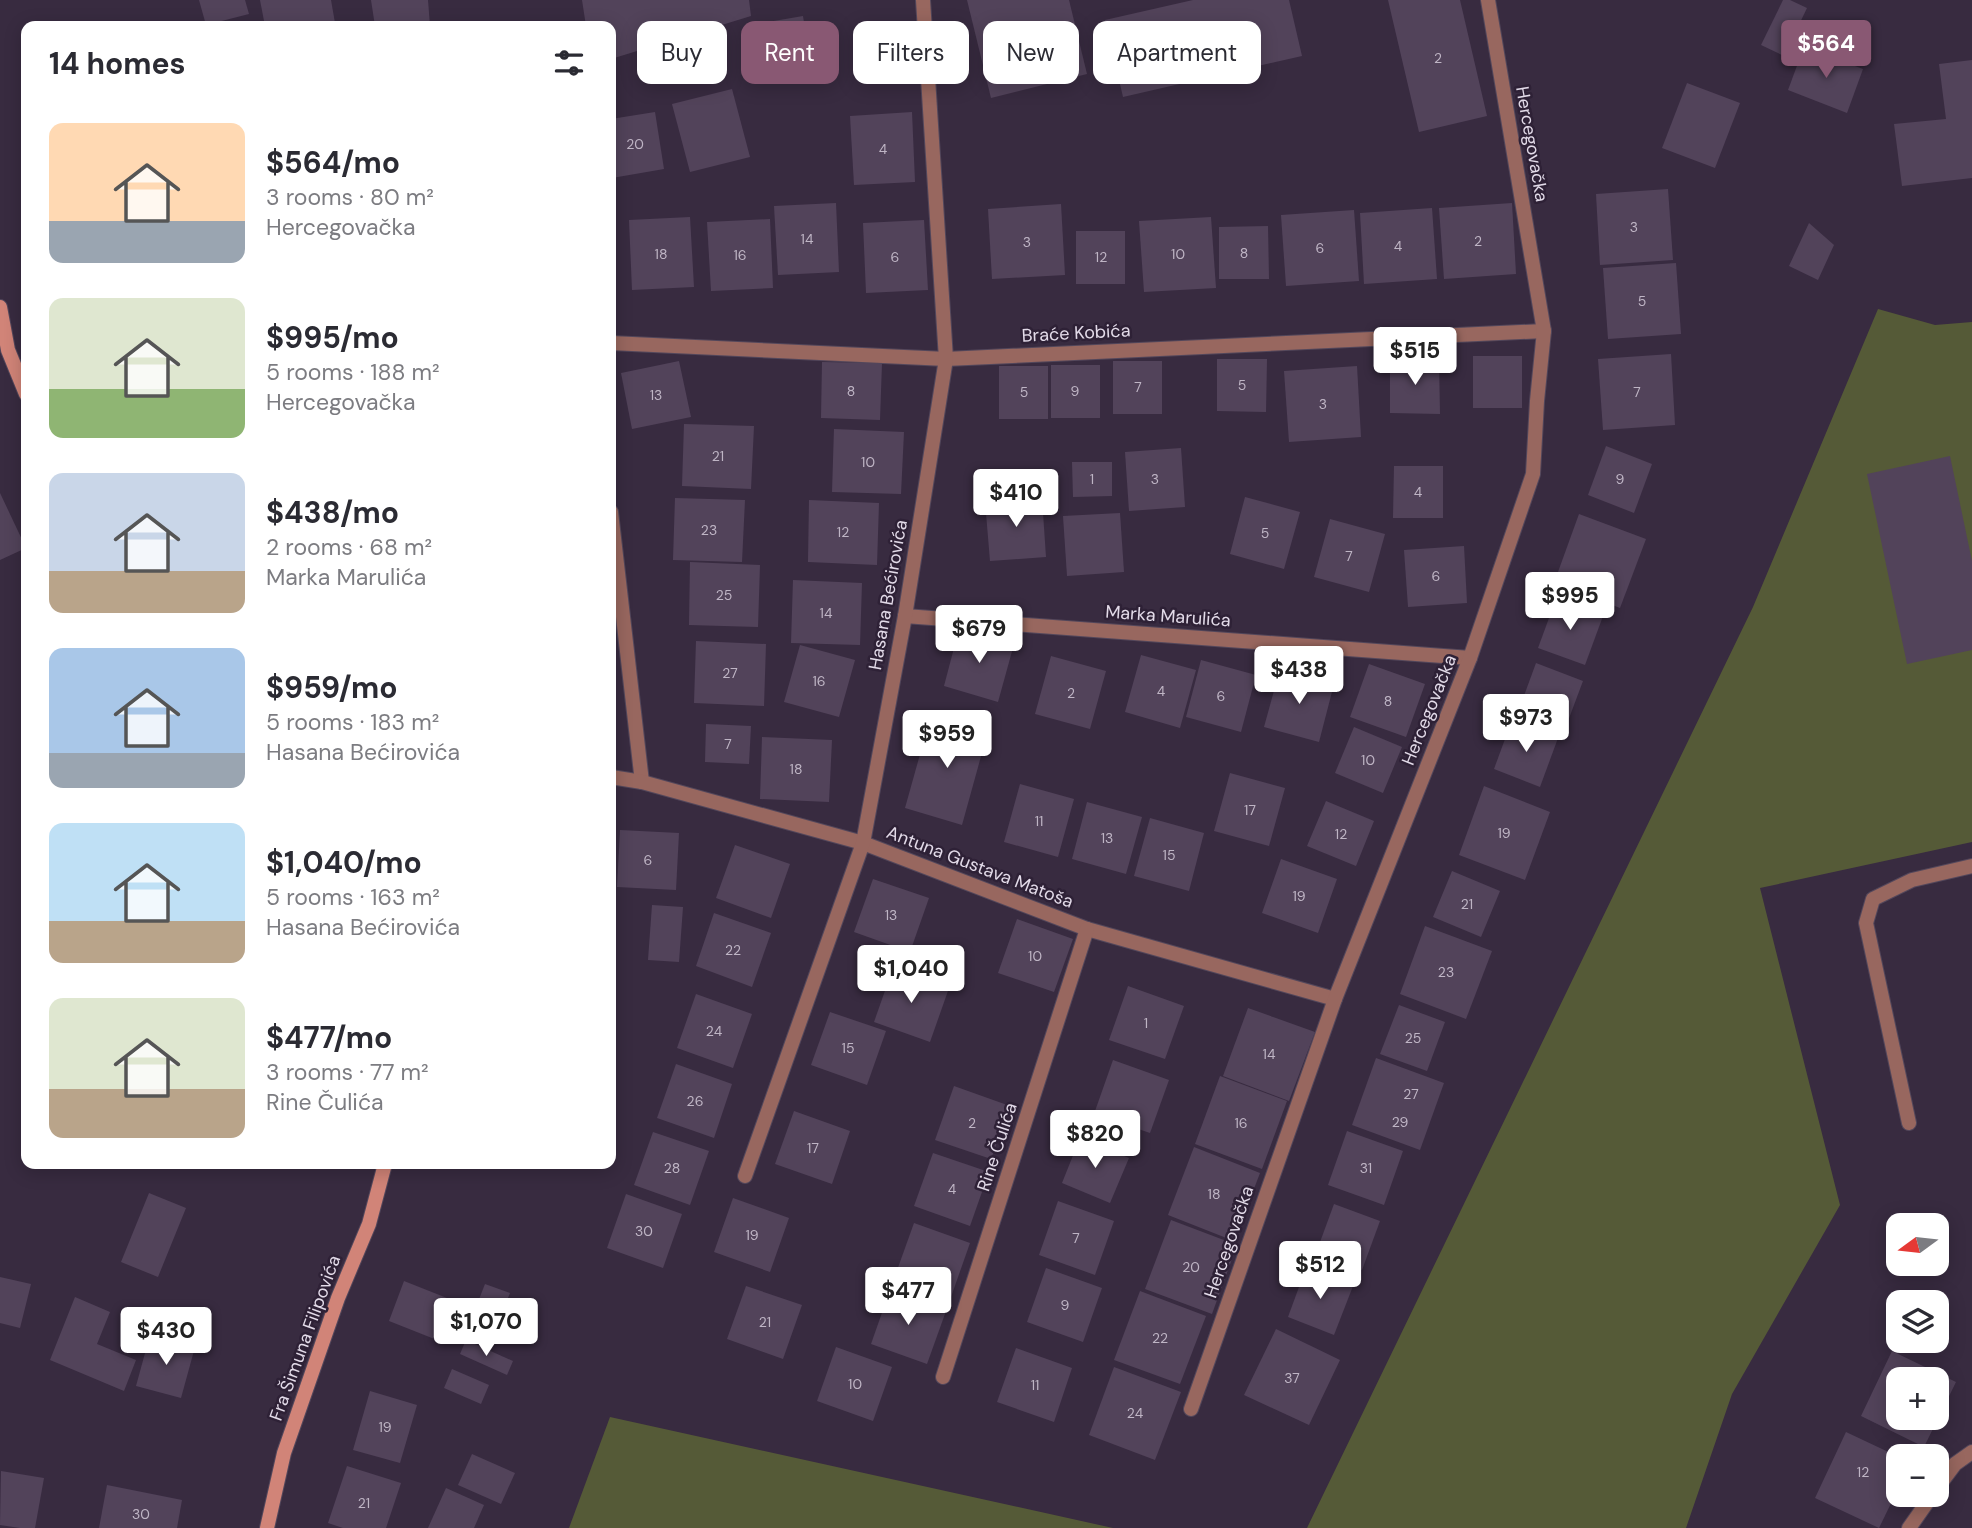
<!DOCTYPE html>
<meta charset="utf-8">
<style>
:root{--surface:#fff;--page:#f2f2f3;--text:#2b2b33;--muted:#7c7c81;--accent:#895873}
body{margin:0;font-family:"DM Sans",sans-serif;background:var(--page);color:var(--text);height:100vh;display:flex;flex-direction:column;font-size:26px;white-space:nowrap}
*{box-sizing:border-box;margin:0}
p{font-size:23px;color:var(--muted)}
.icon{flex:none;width:38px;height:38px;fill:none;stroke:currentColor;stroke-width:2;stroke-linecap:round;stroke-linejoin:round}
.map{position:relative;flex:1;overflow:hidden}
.panel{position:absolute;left:21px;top:21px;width:595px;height:1148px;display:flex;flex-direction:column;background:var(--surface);border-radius:14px;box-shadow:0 4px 18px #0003}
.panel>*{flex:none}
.hud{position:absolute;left:637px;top:21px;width:665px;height:63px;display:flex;gap:14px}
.needle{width:46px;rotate:255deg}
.fabs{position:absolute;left:1886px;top:1213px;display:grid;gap:14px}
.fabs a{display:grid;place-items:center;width:63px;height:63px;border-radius:14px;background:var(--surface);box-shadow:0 4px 18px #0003;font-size:35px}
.price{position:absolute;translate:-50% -60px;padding:0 16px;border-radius:7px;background:#fff;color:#222;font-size:23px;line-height:46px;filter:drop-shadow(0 2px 4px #0008)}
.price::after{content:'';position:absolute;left:50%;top:42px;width:21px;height:16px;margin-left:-10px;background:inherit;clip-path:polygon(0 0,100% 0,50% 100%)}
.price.active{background:var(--accent);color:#fff}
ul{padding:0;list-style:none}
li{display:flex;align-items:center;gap:21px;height:175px;padding:0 28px}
li span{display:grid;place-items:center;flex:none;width:196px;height:140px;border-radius:14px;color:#555}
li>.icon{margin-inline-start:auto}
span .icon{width:84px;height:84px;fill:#fffc;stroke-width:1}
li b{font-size:30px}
h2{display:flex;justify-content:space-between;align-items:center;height:84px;padding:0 28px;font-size:30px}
.pill{padding:0 24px;border-radius:14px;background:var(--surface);box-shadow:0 4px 18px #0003;font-size:24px;line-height:63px}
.pill.active{background:var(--accent);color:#fff}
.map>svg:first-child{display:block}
.green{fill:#555a37}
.building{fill:#52435a;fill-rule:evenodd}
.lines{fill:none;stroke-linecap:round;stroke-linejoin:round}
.service-casing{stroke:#53475b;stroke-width:16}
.minor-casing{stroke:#53475b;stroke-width:16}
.secondary-casing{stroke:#53475b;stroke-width:16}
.service{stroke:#98675f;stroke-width:14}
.minor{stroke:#98675f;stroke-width:14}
.secondary{stroke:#d18478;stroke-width:14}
.labels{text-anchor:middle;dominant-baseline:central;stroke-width:5;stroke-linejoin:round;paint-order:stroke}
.number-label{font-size:14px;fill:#bfb5c5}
.street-label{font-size:18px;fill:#e3dbe9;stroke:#2e2136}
</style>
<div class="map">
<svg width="1972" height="1528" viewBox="0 0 1972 1528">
<rect width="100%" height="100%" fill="#382b40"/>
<g class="green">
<polygon points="1878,309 1935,325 1972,322 1972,842 1760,888 1840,1205 1732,1394 1686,1528 1307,1528 1753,607"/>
<polygon points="610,1417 1113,1528 569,1528"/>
</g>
<g class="building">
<polygon points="199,0 245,0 249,14 206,25"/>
<polygon points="260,0 331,0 335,23 315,26 265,26"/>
<polygon points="371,0 428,0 430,26 375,26"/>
<polygon points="582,0 749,0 751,16 611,59 611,26 586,26"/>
<polygon points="967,0 1069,0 1087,74 991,98"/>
<polygon points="1193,0 1289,0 1302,56 1123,97 1105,20"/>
<polygon points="1388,0 1460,0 1487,116 1419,132"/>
<polygon points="1783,0 1790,0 1807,8 1784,56 1761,45"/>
<polygon points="803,16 809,56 763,64 756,24"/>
<polygon points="1804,47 1863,69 1847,113 1788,90"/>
<polygon points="1972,60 1972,178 1902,186 1894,124 1946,119 1939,64"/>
<polygon points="1687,83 1740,103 1715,168 1662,148"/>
<polygon points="732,89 750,157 690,172 672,104"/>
<polygon points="655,112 664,169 612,178 611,119"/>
<polygon points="912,112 915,182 854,185 850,116"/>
<polygon points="1668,189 1673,260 1600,265 1596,194"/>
<polygon points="836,203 839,272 778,275 774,206"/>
<polygon points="1512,203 1516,274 1444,279 1439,208"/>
<polygon points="1061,204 1065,275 992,279 988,209"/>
<polygon points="1432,208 1437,279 1364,284 1360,213"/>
<polygon points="1354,210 1359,281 1286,286 1281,215"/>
<polygon points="690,217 694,287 632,290 629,220"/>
<polygon points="1211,217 1216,288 1144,292 1139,221"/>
<polygon points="770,219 773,288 711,291 707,222"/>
<polygon points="924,220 928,290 866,293 863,223"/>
<polygon points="1809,223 1834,245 1818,280 1789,266"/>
<polygon points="1268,226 1269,279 1219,279 1219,227"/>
<rect x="1076" y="231" width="49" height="53"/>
<polygon points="1676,263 1681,334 1608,339 1603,268"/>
<polygon points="1671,354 1675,425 1603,430 1598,359"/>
<rect x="1473" y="356" width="49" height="52"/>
<polygon points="1217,359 1267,359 1266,412 1217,411"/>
<polygon points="679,361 691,417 632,429 621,373"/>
<rect x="1113" y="361" width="49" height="53"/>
<polygon points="1390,361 1439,361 1440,414 1390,413"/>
<polygon points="822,362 882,363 880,420 821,418"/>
<rect x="1051" y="365" width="49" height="53"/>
<rect x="999" y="366" width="49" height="53"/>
<polygon points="1357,366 1361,437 1289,442 1284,371"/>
<polygon points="684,424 754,426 751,489 682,486"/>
<polygon points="834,429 904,432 901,494 832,492"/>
<polygon points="1606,446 1652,464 1634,513 1588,495"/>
<polygon points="1181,448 1185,507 1129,511 1125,452"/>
<polygon points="1950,456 1972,561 1972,650 1907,664 1867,474"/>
<polygon points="1072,462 1112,462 1112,496 1073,497"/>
<polygon points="1394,466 1443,466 1443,518 1393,518"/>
<polygon points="0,493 26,548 0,560"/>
<polygon points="1245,497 1300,512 1284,569 1230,554"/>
<polygon points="675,498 745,500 742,562 673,560"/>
<polygon points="1042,498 1046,557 990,561 985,501"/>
<polygon points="809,500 879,503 877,565 808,562"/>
<polygon points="1120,513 1124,572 1067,576 1063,516"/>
<polygon points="1579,514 1646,539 1620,608 1554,583"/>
<polygon points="1330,519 1385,534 1369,592 1314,577"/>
<polygon points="1464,546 1467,603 1408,607 1404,550"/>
<polygon points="690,562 760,565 758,627 689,625"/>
<polygon points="793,580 862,583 860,645 791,643"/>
<polygon points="1556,599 1603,616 1585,665 1538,648"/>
<polygon points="959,629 1014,644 998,702 944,686"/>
<polygon points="696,641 766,644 764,706 694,703"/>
<polygon points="800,645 855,660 839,717 784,702"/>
<polygon points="1141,655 1196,670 1180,728 1125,712"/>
<polygon points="1051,656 1106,671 1090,729 1035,714"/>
<polygon points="1201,660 1256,675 1241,732 1186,717"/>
<polygon points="1536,663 1583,681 1565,729 1518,712"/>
<polygon points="1369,664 1425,684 1406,737 1350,717"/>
<polygon points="1280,669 1334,684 1319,742 1264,727"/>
<polygon points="931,715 988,731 962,825 905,808"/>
<polygon points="1512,720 1558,738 1540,787 1494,769"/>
<polygon points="706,724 751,726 749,764 705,762"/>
<polygon points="1354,727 1402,747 1383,793 1335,773"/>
<polygon points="762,737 832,740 829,802 760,799"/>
<polygon points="1230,773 1285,788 1269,846 1214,831"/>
<polygon points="1020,784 1074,799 1058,857 1004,842"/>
<polygon points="1484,786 1550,812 1525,880 1459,855"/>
<polygon points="1326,801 1374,821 1356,866 1307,846"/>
<polygon points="1087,802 1142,817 1126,874 1072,859"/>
<polygon points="1150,818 1204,833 1189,891 1134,876"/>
<polygon points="620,830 679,833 676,890 617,887"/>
<polygon points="735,845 790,864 771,918 716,898"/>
<polygon points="1281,859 1337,879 1318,933 1262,913"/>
<polygon points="1452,871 1500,891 1481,937 1433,917"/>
<polygon points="873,879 929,898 910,952 854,932"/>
<polygon points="652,905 683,907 679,962 648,960"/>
<polygon points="714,913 771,933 752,987 696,966"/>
<polygon points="1017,919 1073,939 1054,992 998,973"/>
<polygon points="1425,926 1492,951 1466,1019 1400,994"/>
<polygon points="893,968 949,988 930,1042 874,1022"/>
<polygon points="1128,986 1184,1006 1165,1059 1109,1040"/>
<polygon points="696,994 752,1014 733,1068 677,1048"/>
<polygon points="1399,1005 1445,1022 1427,1071 1380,1054"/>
<polygon points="1248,1008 1315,1032 1289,1101 1223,1076"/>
<polygon points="830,1012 886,1031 867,1085 811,1065"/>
<polygon points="1376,1058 1444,1083 1420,1150 1352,1125"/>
<polygon points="1113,1060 1169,1080 1150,1133 1094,1114"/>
<polygon points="676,1064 732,1084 714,1138 657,1118"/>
<polygon points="1220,1076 1287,1101 1262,1169 1195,1144"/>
<polygon points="954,1086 1010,1106 991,1159 935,1140"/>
<polygon points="794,1111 850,1131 832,1184 775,1164"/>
<polygon points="1347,1131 1403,1151 1384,1205 1328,1185"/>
<polygon points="653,1132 709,1151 690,1205 634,1185"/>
<polygon points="1080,1138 1129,1158 1110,1203 1062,1183"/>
<polygon points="1194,1147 1260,1173 1234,1241 1168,1215"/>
<polygon points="933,1153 989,1172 970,1226 914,1206"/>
<polygon points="149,1193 186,1208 158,1277 121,1262"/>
<polygon points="626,1194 682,1214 663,1268 607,1248"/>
<polygon points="733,1198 789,1218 770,1272 714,1252"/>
<polygon points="1058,1201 1114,1221 1095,1275 1039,1255"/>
<polygon points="1334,1204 1380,1221 1362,1270 1316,1253"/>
<polygon points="1171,1220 1237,1245 1212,1314 1145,1289"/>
<polygon points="914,1223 970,1243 951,1297 895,1276"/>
<polygon points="1046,1268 1102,1288 1083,1342 1027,1322"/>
<polygon points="1306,1268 1353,1286 1334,1335 1288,1317"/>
<polygon points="0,1277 31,1284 20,1328 0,1323"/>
<polygon points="404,1281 457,1302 442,1342 389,1321"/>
<polygon points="485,1284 510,1293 491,1340 467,1330"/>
<polygon points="746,1286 802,1305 783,1359 727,1339"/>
<polygon points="890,1290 946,1311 927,1364 871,1344"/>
<polygon points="1140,1291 1206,1316 1180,1384 1114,1360"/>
<polygon points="75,1297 110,1312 97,1344 136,1360 124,1391 50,1360"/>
<polygon points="1276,1329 1340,1360 1309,1425 1244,1395"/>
<polygon points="150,1335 195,1347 181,1398 136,1386"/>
<polygon points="466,1340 513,1361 507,1375 460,1354"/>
<polygon points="836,1347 892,1367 873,1421 817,1401"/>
<polygon points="1016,1348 1072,1368 1054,1422 997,1402"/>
<path d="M1892,1351L1956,1382L1924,1447L1861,1416ZM1899,1379H1937V1418H1899Z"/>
<polygon points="1114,1367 1181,1392 1155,1460 1089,1435"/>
<polygon points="452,1369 489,1385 481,1404 444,1388"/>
<polygon points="370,1391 417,1405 400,1463 353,1450"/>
<polygon points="1846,1432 1899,1457 1899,1487 1879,1528 1815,1498"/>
<polygon points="472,1454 515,1473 501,1504 458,1485"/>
<polygon points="347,1466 401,1483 386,1528 343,1528 328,1523"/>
<polygon points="1,1471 44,1478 35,1528 20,1528 0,1525"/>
<polygon points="107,1485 182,1500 177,1528 99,1528"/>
<polygon points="446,1488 484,1505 474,1528 428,1528"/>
</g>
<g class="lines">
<defs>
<polyline id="service" points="1909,1123 1866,923 1873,899 1912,880 1972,866"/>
<g id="minor">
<polyline points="611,343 946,359 1544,331"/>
<polyline points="611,512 642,782"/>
<polyline points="905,616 1470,658"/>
<polyline points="611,777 642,782 863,843 1087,929 1335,999"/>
<polyline points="745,1176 863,843 905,616 946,359 923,0"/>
<polyline points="943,1377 1087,929"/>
<polyline points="1191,1409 1335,999 1470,658 1533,474 1537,401 1544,331 1488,0"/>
<polyline points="1937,1488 1955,1464 1972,1452"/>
<polyline points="1909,1528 1933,1494"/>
</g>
<g id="secondary">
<polyline points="0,307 8,350 26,394"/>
<polyline points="267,1528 284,1453 338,1298 369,1224 385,1164"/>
</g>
</defs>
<use href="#service" class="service-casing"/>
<use href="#minor" class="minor-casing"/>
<use href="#secondary" class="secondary-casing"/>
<use href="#service" class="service"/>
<use href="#minor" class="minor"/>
<use href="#secondary" class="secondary"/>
</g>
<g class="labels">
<g class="number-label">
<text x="1438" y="58">2</text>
<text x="635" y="144">20</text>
<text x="883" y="149">4</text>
<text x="1634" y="227">3</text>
<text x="807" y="239">14</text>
<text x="1478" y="241">2</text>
<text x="1027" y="242">3</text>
<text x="1398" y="246">4</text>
<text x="1320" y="248">6</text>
<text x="1244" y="253">8</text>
<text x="661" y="254">18</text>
<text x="1178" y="254">10</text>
<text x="740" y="255">16</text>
<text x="895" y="257">6</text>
<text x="1101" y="257">12</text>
<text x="1642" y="301">5</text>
<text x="1242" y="385">5</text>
<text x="1138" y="387">7</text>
<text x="851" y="391">8</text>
<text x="1075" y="391">9</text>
<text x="1024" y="392">5</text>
<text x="1637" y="392">7</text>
<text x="656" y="395">13</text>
<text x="1323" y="404">3</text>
<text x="718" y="456">21</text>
<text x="868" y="462">10</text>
<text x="1092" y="479">1</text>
<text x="1155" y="479">3</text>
<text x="1620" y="479">9</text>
<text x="1418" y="492">4</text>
<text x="709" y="530">23</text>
<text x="843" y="532">12</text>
<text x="1265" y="533">5</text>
<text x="1349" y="556">7</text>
<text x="1436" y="576">6</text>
<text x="724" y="595">25</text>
<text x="826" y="613">14</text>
<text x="730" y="673">27</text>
<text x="819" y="681">16</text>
<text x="1161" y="691">4</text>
<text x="1071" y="693">2</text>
<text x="1221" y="696">6</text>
<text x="1388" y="701">8</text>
<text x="728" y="744">7</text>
<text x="1368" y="760">10</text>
<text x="796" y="769">18</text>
<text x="1250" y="810">17</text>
<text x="1039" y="821">11</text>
<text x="1504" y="833">19</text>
<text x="1341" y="834">12</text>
<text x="1107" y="838">13</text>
<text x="1169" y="855">15</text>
<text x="648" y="860">6</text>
<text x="1299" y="896">19</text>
<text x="1467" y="904">21</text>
<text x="891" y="915">13</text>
<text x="733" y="950">22</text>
<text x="1035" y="956">10</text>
<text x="1446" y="972">23</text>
<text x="1146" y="1023">1</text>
<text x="714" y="1031">24</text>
<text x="1413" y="1038">25</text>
<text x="848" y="1048">15</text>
<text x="1269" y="1054">14</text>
<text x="1411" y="1094">27</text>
<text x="695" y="1101">26</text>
<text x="1400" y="1122">29</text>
<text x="972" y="1123">2</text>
<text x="1241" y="1123">16</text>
<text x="813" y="1148">17</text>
<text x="672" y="1168">28</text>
<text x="1366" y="1168">31</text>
<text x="952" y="1189">4</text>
<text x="1214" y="1194">18</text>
<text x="644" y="1231">30</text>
<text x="752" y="1235">19</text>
<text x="1076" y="1238">7</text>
<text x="1191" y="1267">20</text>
<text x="1065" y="1305">9</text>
<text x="765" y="1322">21</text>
<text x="1160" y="1338">22</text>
<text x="1292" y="1378">37</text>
<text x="855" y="1384">10</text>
<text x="1035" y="1385">11</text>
<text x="1135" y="1413">24</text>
<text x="385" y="1427">19</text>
<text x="1863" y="1472">12</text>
<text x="364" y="1503">21</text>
<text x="141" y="1514">30</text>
</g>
<g class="street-label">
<text transform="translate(1532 144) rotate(80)">Hercegovačka</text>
<text transform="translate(1076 333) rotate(-3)">Braće Kobića</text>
<text transform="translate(888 595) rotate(-80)">Hasana Bećirovića</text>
<text transform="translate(1168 616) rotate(4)">Marka Marulića</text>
<text transform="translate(1429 710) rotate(-68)">Hercegovačka</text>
<text transform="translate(980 867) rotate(21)">Antuna Gustava Matoša</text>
<text transform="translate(997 1147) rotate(-72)">Rine Čulića</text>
<text transform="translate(1229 1242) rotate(-71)">Hercegovačka</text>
<text transform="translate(305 1338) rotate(-70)">Fra Šimuna Filipovića</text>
</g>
</g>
</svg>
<div class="fabs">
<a><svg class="needle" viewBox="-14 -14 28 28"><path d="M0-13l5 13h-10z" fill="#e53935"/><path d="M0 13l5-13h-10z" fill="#7c7c81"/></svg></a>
<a><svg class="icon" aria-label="layers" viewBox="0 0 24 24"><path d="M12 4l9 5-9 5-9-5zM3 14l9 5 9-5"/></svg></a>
<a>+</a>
<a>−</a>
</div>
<b class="price active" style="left:1826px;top:80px">$564</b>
<b class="price" style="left:1415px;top:387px">$515</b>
<b class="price" style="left:1016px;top:529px">$410</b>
<b class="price" style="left:1570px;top:632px">$995</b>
<b class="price" style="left:979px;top:665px">$679</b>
<b class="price" style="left:1299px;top:706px">$438</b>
<b class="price" style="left:1526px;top:754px">$973</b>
<b class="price" style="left:947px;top:770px">$959</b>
<b class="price" style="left:911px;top:1005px">$1,040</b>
<b class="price" style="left:1095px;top:1170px">$820</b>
<b class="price" style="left:1320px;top:1301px">$512</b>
<b class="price" style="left:908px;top:1327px">$477</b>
<b class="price" style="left:486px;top:1358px">$1,070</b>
<b class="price" style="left:166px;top:1367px">$430</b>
<div class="hud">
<a class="pill">Buy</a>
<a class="pill active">Rent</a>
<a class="pill">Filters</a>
<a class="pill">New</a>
<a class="pill">Apartment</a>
</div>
<section class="panel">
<h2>14 homes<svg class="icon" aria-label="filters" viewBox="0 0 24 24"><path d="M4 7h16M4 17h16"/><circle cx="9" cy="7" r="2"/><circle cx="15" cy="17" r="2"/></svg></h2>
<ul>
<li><span style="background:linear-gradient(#ffd9b3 70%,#9aa5b1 0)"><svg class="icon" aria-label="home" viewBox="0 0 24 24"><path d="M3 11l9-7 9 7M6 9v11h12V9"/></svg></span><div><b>$564/mo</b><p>3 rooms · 80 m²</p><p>Hercegovačka</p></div></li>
<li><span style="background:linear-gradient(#dfe7d0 65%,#8fb573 0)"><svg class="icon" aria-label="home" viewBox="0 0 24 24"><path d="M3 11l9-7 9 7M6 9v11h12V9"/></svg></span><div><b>$995/mo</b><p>5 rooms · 188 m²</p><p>Hercegovačka</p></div></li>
<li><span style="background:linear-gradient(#c9d6e8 70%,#b9a48a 0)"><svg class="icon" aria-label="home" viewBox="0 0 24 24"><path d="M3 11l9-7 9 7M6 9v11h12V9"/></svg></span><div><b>$438/mo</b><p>2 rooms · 68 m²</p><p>Marka Marulića</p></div></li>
<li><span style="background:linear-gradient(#a9c7e8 75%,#9aa5b1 0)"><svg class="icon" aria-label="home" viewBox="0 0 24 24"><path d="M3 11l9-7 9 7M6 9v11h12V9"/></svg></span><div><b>$959/mo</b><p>5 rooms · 183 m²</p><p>Hasana Bećirovića</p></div></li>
<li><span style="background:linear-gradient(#bfe0f5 70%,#b9a48a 0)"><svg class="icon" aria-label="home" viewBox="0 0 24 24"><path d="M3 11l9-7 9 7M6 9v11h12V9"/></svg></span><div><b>$1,040/mo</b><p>5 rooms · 163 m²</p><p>Hasana Bećirovića</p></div></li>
<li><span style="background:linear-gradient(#dfe7d0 65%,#b9a48a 0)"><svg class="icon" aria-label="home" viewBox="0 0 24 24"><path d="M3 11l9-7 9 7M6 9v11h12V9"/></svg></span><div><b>$477/mo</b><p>3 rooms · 77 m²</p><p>Rine Čulića</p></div></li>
</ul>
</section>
</div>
